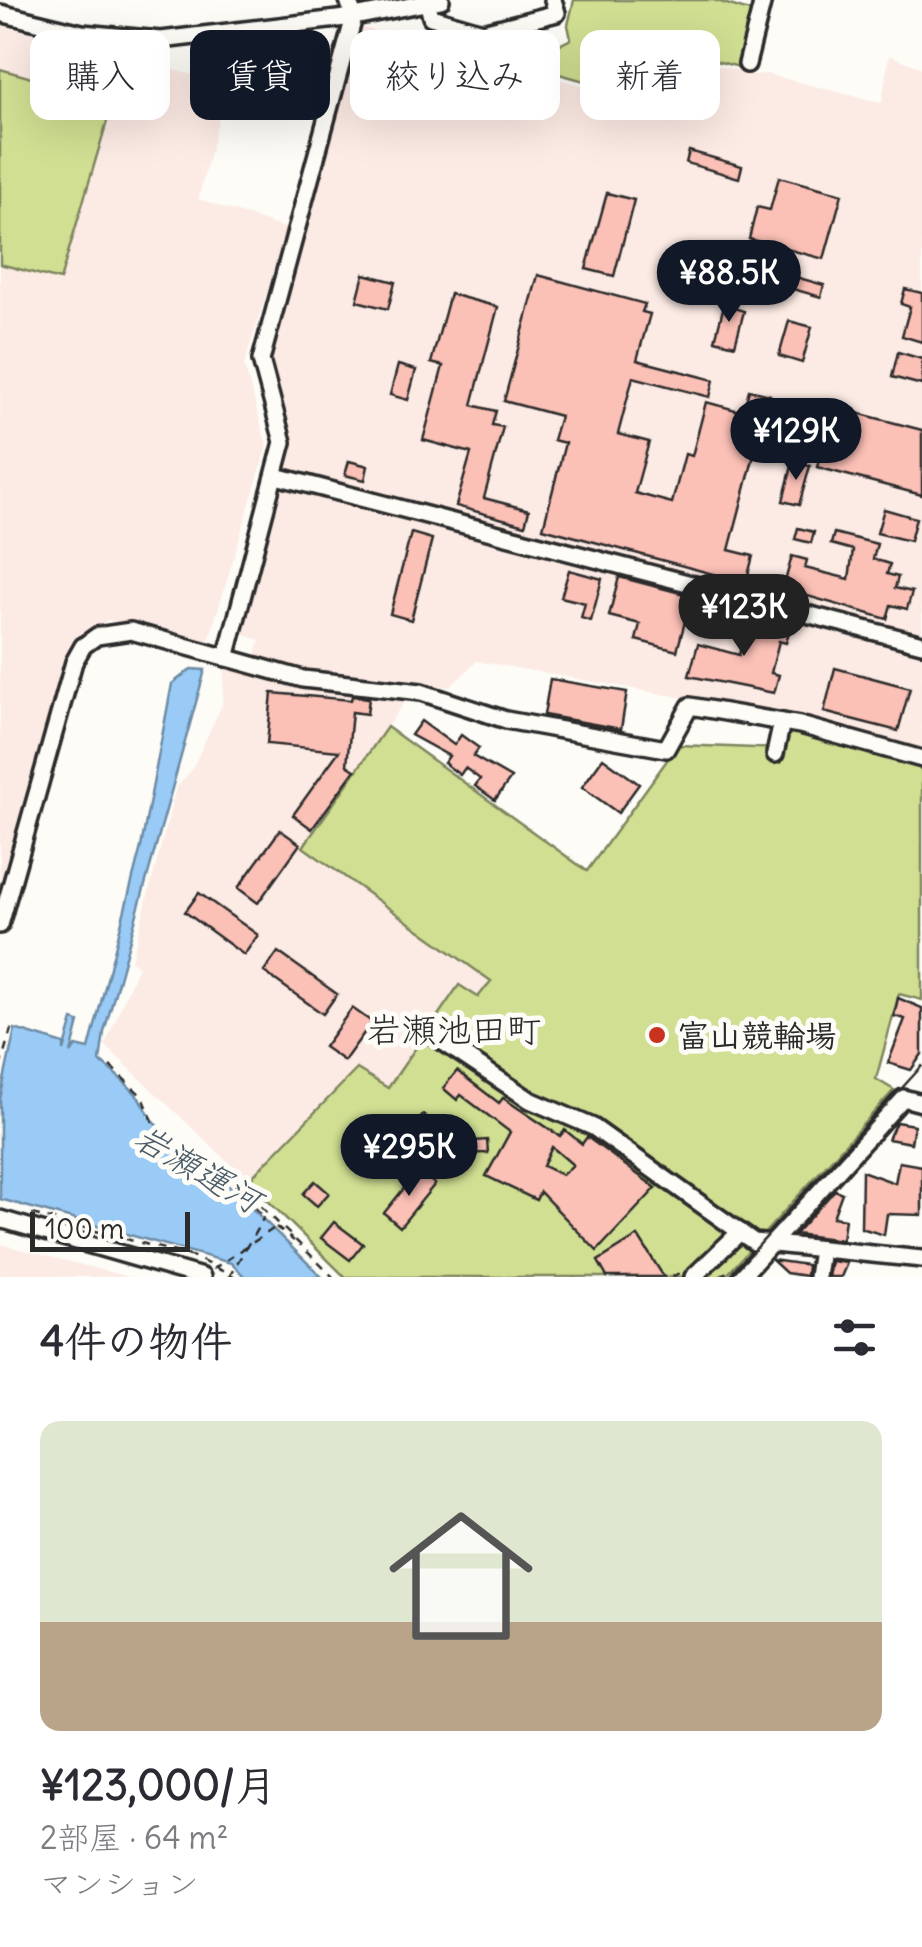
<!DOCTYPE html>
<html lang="ja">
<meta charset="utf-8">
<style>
:root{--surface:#fff;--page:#f2f2f3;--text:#2b2b33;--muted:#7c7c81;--accent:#111827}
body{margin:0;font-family:Delius,"Klee One",sans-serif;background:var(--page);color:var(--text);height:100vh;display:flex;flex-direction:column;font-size:38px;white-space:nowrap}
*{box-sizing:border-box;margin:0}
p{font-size:32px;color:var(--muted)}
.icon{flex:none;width:55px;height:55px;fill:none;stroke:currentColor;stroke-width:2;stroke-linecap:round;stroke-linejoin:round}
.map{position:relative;height:1277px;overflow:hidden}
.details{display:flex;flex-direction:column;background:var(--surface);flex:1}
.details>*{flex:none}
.top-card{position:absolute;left:30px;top:30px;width:862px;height:90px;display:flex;gap:20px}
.scale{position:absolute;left:30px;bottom:25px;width:160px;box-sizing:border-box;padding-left:10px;border:5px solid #2b2b2b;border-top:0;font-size:28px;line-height:35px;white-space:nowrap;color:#2b2b2b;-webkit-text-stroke:8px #fdfcf7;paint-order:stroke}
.price{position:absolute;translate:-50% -85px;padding:0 22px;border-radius:35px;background:var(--accent);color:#fff;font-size:32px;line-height:65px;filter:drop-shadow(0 2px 5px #0008)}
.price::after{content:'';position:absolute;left:50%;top:60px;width:30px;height:22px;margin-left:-15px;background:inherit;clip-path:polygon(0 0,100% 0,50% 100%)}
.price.active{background:#222;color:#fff}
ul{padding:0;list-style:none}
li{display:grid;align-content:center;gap:20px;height:530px;padding:0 40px}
li span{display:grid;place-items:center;height:310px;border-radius:20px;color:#555}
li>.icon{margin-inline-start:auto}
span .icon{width:180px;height:180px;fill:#fffc;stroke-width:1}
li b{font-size:42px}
h2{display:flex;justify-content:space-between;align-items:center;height:120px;padding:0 40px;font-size:42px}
.tag{padding:0 35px;border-radius:20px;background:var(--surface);box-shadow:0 10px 40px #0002;font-size:35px;line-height:90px}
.tag.active{background:var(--accent);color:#fff}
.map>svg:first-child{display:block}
.built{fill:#fceae4}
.green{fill:#d0df92;stroke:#7e855e;stroke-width:2.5}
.water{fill:#99cbf6;stroke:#6d8ba5;stroke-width:2.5}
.building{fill:#fbc0b6;stroke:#2b2b2b;stroke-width:2.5;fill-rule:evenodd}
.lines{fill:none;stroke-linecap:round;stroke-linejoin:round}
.minor-casing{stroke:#2b2b2b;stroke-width:22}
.path{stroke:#2b2b2b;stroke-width:2.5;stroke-dasharray:8 8;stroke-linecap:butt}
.minor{stroke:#fdfcf7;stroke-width:15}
.tram{stroke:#2b2b2b;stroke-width:2.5}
.path-bridge{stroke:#2b2b2b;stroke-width:2.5;stroke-dasharray:8 8;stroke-linecap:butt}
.poi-dot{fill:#c8321e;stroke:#fdfcf7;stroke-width:4}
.labels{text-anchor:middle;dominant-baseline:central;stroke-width:10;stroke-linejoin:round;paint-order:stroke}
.poi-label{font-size:32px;font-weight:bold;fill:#2b2b2b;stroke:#fdfcf7;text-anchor:start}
.neighbourhood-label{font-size:35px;fill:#2b2b2b;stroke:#fdfcf7}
.water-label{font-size:35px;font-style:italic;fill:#4c5b68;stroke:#fdfcf7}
</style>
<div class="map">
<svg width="922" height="1277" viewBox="0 0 922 1277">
<rect width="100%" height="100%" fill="#fdfcf7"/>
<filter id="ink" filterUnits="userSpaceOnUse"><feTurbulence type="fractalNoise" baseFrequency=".01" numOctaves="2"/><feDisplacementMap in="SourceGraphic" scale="20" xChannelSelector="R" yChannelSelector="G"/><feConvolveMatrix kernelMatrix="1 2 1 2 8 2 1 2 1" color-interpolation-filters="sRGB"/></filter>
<g filter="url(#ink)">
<g class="built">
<polygon points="0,25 228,84 198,199 287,229 244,365 267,446 208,643 108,620 77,640 64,660 0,890"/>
<polygon points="360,27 600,90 619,39 753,75 766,74 882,103 889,55 922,68 922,755 780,715 477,661 450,687 301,671 255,658 260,640 239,633 289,443 268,358"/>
<polygon points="225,666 297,686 407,698 304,847 491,981 478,998 459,986 388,1089 356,1070 248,1181 105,1045 138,966 131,961 176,788 191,771 222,705"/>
<polygon points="0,1244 129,1277 0,1277"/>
</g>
<g class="green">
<polygon points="574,0 714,0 756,13 743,68 618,36 599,85 494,56 547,51 571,39 568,25"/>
<polygon points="0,69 113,101 60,280 0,264"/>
<polygon points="387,727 587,871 678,745 782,749 789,727 922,765 922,1000 899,994 876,1079 894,1090 725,1277 345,1277 248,1181 357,1069 388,1088 459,985 478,997 491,981 303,847"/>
</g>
<path class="water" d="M191,669L205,670L104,1032L100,1061C113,1073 132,1086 141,1101C161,1133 172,1154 210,1167L322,1277H245L231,1263L0,1199V1099L15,1029L64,1044V1051L73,1020L79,1022L71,1053L76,1046L89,1049L141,847L172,684Z"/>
<g class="building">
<polygon points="689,151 742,166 739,178 686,163"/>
<polygon points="779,177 842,194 824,259 749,239 757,207 770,210"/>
<polygon points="607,193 634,200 614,276 586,269"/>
<polygon points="364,274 395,282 388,309 357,301"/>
<polygon points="785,274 824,285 821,297 782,286"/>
<polygon points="538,275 645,304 642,312 650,314 637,360 714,380 710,397 633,377 618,434 649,442 635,493 672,503 685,454 692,456 706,402 743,412 749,390 770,395 729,550 753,556 746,583 543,528 565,443 553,440 560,416 504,401"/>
<polygon points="905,289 922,293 922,342 902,336 910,307 901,304"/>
<polygon points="450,294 498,307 472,405 496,411 492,425 503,427 484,498 529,510 525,525 456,506 471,453 423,440 443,366 431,363"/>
<polygon points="724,305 744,311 735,345 715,340"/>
<polygon points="789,321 812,327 802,363 779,356"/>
<polygon points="898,352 922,359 922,385 892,377"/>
<polygon points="398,365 416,370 408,400 390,395"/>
<polygon points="857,413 922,430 922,495 817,467 824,441 848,447"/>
<polygon points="349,461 368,466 365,480 345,475"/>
<polygon points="793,462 810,466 799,505 783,501"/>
<polygon points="884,509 916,518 910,541 877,533"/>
<polygon points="798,528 814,532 811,543 795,539"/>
<polygon points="411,533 432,539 411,620 390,614"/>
<polygon points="834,533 877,544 873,559 890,564 887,574 898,577 895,588 912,592 907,609 891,605 887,619 783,589 792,556 807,560 805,568 849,579 853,550 831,544"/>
<polygon points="569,570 602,579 591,621 581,618 585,603 561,597"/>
<polygon points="619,577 692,596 677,651 636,640 640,624 609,616"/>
<polygon points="762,615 784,621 783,627 790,628 786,643 779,641 771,673 779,675 774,693 689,676 698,644 739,655 745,631 757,634"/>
<polygon points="835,668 910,688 898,731 824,712"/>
<polygon points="550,679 627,692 621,729 544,715"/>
<polygon points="272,693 351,700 352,696 369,698 367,714 352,712 347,765 355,770 312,829 293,815 339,751 267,744"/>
<polygon points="421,721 454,745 461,735 479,748 473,756 511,778 495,800 475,786 480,779 465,768 460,775 444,763 449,756 411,735"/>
<polygon points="603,758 639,784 618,813 582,787"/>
<polygon points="280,830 300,844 258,903 238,888"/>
<polygon points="199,893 258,935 244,955 185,912"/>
<polygon points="278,952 337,994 323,1014 264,972"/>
<polygon points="898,998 922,1008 922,1054 911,1070 888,1063 905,1019 894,1016"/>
<polygon points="352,1008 372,1022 344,1061 324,1047"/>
<path d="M457,1071L499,1103L503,1098L560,1136L565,1130L582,1144L587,1137L656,1188L597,1251L540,1192L536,1200L486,1176L510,1132L461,1095L457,1100L443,1088ZM552,1147L573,1165L562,1175L543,1166Z"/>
<polygon points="423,1115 441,1128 428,1145 410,1132"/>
<polygon points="896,1122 914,1125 911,1143 888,1139"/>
<polygon points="487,1140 488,1153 432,1154 432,1144"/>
<polygon points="899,1162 922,1166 922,1215 887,1214 884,1235 861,1228 862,1171 895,1183"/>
<polygon points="418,1171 435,1184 400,1227 384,1213"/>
<polygon points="315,1181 329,1193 317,1206 303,1194"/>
<polygon points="835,1190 842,1193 833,1217 845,1219 842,1240 795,1234"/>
<polygon points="334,1222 363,1244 350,1260 321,1238"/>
<polygon points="638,1236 664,1277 607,1277 598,1261"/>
<polygon points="772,1260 807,1265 806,1276 786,1273"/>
<polygon points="831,1261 847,1263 841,1277 828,1277"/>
</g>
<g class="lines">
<defs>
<g id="minor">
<polyline points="427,0 431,17 483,32 557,13 553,0"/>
<polyline points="0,13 82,33 161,40 354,17 441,0"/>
<polyline points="747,64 763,0"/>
<polyline points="276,476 922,644"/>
<polyline points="226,658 283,442 261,360 354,17 348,0"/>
<polyline points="775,754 782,722"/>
<polyline points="0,925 74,662 83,646 97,636 131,631 303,679 421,692 506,720 666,749 690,706 800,725 922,759"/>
<polyline points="428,1032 530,1100 593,1127 754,1242 922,1259"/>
<polyline points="0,1219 202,1277"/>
<polyline points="693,1277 740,1232"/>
<polyline points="741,1277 903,1098 922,1103"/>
<polyline points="817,1277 821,1249"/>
</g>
</defs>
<use href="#minor" class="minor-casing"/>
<g class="path">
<polyline points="110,1066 143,1097 154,1124 170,1141 187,1155 212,1164 264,1217"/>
<polyline points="0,1067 13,1022"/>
<polyline points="214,1164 220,1166 333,1277"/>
<polyline points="32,1214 194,1257 234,1277"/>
<polyline points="276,1227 294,1241"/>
<polyline points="672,1277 681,1272"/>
<polyline points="720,1277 728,1271"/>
</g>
<use href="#minor" class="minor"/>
<polyline class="tram" points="730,1277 922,1066"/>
<g class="path-bridge">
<polyline points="213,1269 276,1227"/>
<polyline points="229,1277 264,1217"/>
</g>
</g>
</g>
<circle class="poi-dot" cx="657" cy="1035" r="10"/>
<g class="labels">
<g class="poi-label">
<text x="677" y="1035">富山競輪場</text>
</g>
<g class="neighbourhood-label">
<text x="454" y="1029">岩瀬池田町</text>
</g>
<g class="water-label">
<text transform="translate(198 1168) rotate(30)">岩瀬運河</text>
</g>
</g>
</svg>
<div class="scale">100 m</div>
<b class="price" style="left:729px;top:325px">¥88.5K</b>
<b class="price" style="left:796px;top:483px">¥129K</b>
<b class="price active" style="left:744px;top:659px">¥123K</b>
<b class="price" style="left:409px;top:1199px">¥295K</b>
<div class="top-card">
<a class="tag">購入</a>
<a class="tag active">賃貸</a>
<a class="tag">絞り込み</a>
<a class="tag">新着</a>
</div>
</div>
<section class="details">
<h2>4件の物件<svg class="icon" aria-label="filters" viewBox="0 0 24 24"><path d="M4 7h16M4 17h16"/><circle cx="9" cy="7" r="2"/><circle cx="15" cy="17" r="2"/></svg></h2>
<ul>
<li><span style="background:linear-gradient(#dfe7d0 65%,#b9a48a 0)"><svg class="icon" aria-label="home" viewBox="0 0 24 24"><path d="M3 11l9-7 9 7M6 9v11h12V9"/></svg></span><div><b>¥123,000/月</b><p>2部屋 · 64 m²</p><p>マンション</p></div></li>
</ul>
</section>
